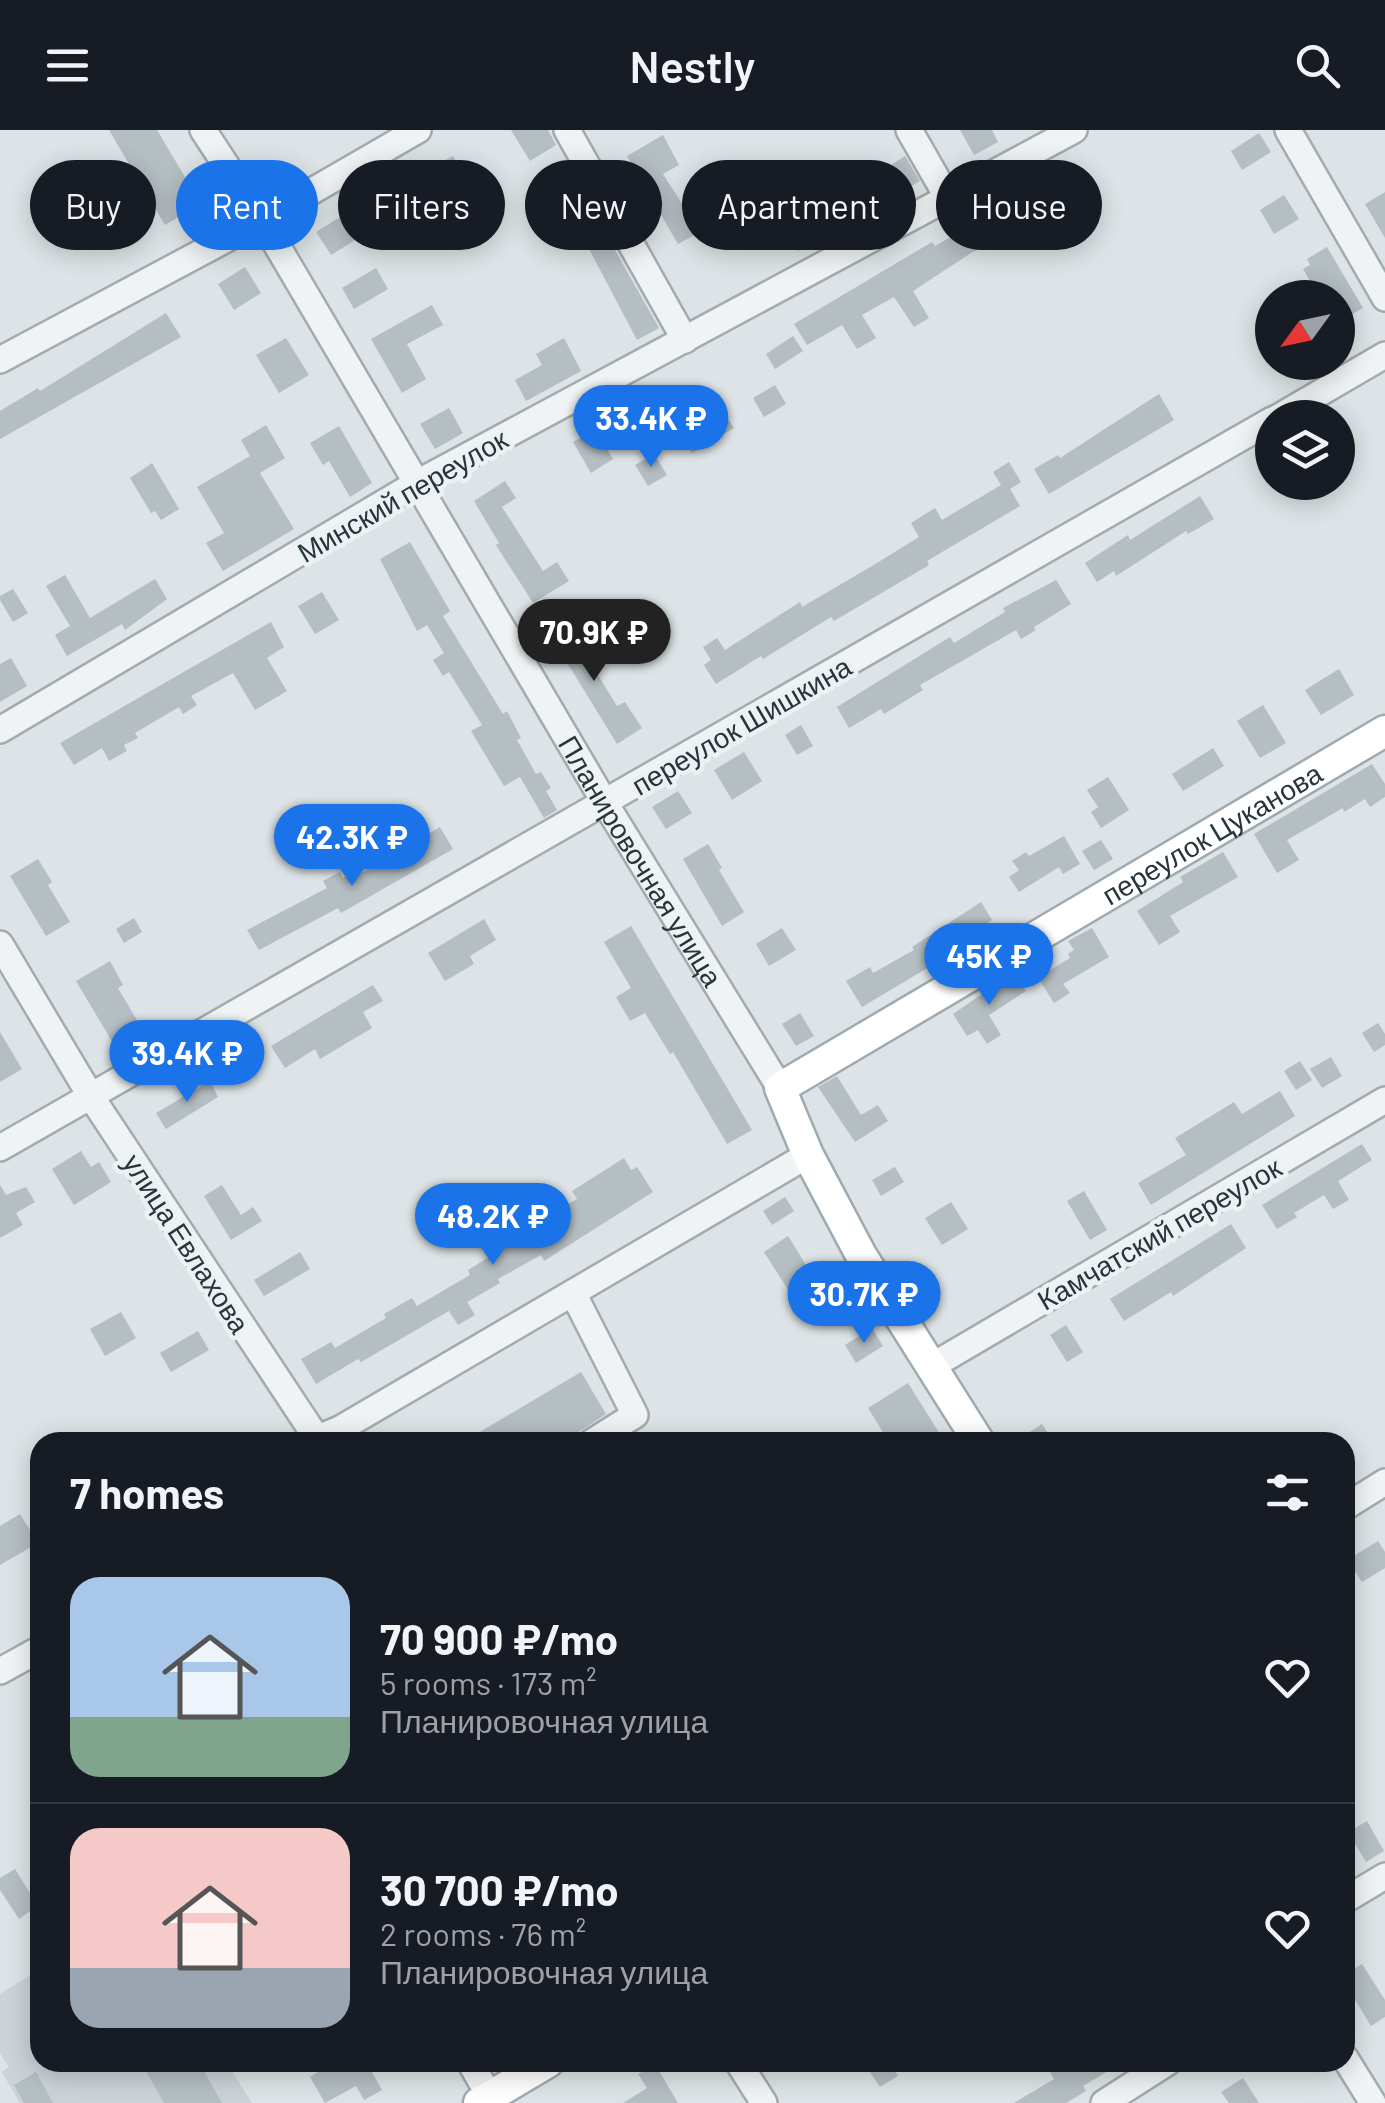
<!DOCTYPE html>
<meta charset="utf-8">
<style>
:root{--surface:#171b24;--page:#20242c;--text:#f1f3f6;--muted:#9ea1a6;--line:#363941;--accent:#1a73e8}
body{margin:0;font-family:Barlow,sans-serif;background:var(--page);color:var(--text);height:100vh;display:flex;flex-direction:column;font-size:38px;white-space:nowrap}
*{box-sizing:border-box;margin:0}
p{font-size:32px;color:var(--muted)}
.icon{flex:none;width:55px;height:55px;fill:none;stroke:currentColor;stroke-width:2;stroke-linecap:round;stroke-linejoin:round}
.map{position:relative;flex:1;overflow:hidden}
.drawer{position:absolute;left:30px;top:1302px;width:1325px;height:640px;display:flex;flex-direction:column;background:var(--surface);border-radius:30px;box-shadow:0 5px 25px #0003}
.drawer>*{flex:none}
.top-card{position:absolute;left:30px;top:30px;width:1325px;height:90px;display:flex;gap:20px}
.needle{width:65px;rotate:237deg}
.tools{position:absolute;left:1255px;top:150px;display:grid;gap:20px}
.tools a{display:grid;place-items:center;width:100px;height:100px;border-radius:50%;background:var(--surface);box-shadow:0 5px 25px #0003;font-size:50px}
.price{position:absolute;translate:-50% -85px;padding:0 22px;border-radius:35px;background:var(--accent);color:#fff;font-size:32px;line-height:65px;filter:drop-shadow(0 2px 5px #0008)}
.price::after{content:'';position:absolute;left:50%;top:60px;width:30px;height:22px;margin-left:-15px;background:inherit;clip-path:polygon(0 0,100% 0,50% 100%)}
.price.active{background:#222;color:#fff}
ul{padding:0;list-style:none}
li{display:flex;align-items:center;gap:30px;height:250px;padding:0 40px}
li+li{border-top:2px solid var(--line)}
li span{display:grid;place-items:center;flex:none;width:280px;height:200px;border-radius:30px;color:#555}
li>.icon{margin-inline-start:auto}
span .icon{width:120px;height:120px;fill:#fffc;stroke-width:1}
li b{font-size:42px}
h2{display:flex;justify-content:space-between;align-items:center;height:120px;padding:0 40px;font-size:42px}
.tag{padding:0 35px;border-radius:45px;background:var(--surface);box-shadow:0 5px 25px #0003;font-size:35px;line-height:90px}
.tag.active{background:var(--accent);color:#fff}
header{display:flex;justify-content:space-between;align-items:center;height:130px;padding:0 40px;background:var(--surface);font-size:45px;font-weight:600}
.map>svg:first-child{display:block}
.built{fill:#cbd3d7}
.building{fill:#b5bec2}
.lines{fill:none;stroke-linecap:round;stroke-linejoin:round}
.minor-casing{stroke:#a3abaf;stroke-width:30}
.major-casing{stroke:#9dabb0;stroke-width:35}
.minor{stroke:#eff3f4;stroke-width:25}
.major{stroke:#fff;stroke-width:30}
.labels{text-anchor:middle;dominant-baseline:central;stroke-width:9;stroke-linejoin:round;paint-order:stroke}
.street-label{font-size:28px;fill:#28353b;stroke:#ecf2f4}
</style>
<header><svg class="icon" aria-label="menu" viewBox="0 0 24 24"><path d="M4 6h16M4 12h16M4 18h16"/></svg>Nestly<svg class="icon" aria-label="search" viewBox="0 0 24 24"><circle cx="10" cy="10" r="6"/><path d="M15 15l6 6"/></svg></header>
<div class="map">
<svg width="1385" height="1973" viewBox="0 0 1385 1973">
<rect width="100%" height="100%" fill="#dde3e6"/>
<polygon class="built" points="40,1839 40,1932 227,1933 252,1973 20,1973 2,1942 9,1937 0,1923 0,1864"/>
<g class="building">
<polygon points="109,0 157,0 201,74 165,95"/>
<polygon points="511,0 548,0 556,15 530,31"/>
<polygon points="960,0 992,0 998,12 974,25"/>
<polygon points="1259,3 1271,22 1242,40 1231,21"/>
<polygon points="663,5 679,35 663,44 700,102 678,114 627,26"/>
<polygon points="453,26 466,48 417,73 406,53"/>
<polygon points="905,26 920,51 902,61 888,37"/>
<polygon points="1037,57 1049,81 971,123 913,161 929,188 914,197 894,167 862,185 876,208 857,219 842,195 807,215 794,194 932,112 935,116"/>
<polygon points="1385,62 1385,108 1365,74"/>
<polygon points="1284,65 1299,89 1274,104 1260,80"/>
<polygon points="842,67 854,88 798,121 788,103 817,87 815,83"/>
<polygon points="340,87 355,110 331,125 316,102"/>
<polygon points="598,90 659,198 637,210 588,117 585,119 575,103"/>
<polygon points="1327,117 1363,178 1338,193 1338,168 1320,168 1303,139 1310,135 1307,129"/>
<polygon points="245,137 261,163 234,180 218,154"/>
<polygon points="376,138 388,159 354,179 342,158"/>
<polygon points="432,175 443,195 407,214 426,249 402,263 371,209"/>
<polygon points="166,183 181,207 0,309 0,281 38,258 40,261"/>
<polygon points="793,206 803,221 775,239 766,224"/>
<polygon points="286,208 309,245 279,263 256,225"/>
<polygon points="564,208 581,241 526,271 515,250 542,235 536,224"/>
<polygon points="775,255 786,274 764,287 753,268"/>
<polygon points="1159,264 1174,290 1049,364 1034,339 1058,325 1060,328"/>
<polygon points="449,278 463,303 435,319 420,294"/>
<polygon points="723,281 734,298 692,323 681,305"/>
<polygon points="266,295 285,328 260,343 294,399 223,441 206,413 224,403 197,357 250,326 241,310"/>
<polygon points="339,296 372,353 350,367 329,331 323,335 310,313"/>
<polygon points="595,299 613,329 591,343 573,312"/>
<polygon points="654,324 667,345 648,356 635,335"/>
<polygon points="1009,332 1021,352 1010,359 1020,376 927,431 929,435 834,491 831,487 763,529 761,526 716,554 704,535 711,530 703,517 717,508 725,520 800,472 802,477 872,436 919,407 911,393 935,378 942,390 1001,355 993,342"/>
<polygon points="152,333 179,379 161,390 155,381 151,383 130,348"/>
<polygon points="505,351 516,368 502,377 543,441 557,432 569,451 533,473 496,415 499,413 474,371"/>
<polygon points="1200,366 1214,389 1188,404 1186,401 1116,446 1114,441 1097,452 1085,433 1128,405 1130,410"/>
<polygon points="410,412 450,481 443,486 503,584 507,581 521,608 517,610 536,644 541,642 551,658 546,661 557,680 544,688 520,647 504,656 471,601 482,595 449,542 443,546 433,530 444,523 427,495 417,501 380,429"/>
<polygon points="65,445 90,488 155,449 167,469 125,500 122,494 67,526 55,505 70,496 46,456"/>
<polygon points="1056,450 1071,474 1034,497 1036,500 1021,509 1016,500 920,555 923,560 884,584 881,579 849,598 837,577 950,507 954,513 1005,482 1003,478"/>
<polygon points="13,459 28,483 13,492 0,470 0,466"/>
<polygon points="322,462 339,490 315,504 298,476"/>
<polygon points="572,490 587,516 582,519 617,576 625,572 642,598 617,614 549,503"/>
<polygon points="271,492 284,517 267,528 287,561 255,580 233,543 191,566 197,575 183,584 179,577 135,603 138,608 124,615 127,621 109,631 102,618 74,635 60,613"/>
<polygon points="11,528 27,556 0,572 0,534"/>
<polygon points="1339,539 1354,565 1321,585 1305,560"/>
<polygon points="1263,575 1286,613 1260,628 1237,591"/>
<polygon points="801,595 813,616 797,625 785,605"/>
<polygon points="1213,618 1224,636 1183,661 1172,644"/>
<polygon points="744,622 762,651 732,670 714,640"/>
<polygon points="1372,634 1385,654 1385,667 1370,677 1365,669 1344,682 1343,678 1287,710 1299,730 1277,743 1254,704"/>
<polygon points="1108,647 1129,680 1101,698 1091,682 1098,677 1087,660"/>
<polygon points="678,661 692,683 666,699 652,677"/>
<polygon points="440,697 453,719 341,783 338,778 259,820 247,800 327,758 323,751 340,742 343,748 358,739 360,744"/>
<polygon points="1064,706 1080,734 1063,744 1059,737 1019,762 1009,747 1019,740 1012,731 1026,722 1029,726"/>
<polygon points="1101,710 1113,729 1094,740 1082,721"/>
<polygon points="708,714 722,738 719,740 744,782 722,796 683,729"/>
<polygon points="1223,722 1238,747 1170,786 1180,802 1159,815 1137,781 1183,752 1180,747"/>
<polygon points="38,729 52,752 48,755 70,792 46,806 10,746"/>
<polygon points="981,772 992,790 946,820 949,825 862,877 846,851 870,837 873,843 914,820 912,817"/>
<polygon points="134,788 142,802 124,813 116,799"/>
<polygon points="484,789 496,810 470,826 474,834 445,851 428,823"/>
<polygon points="631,796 752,1000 727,1014 673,922 670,924 645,883 630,891 616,867 631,858 604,812"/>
<polygon points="782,798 796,820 769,836 756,814"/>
<polygon points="1092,798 1109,827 1063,854 1070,863 1054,873 1038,848 1070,828 1068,824 1074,820 1068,811"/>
<polygon points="110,831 123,855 118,858 141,897 113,913 76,851"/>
<polygon points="1014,842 1026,861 989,885 1001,905 987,914 978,900 967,906 953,884"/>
<polygon points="373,855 383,871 363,882 372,898 320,929 315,919 285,938 271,916"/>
<polygon points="800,883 814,906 796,916 782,894"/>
<polygon points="1378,893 1385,904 1385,915 1374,922 1362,903"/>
<polygon points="0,902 22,939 0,952"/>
<polygon points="1331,927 1342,946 1322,958 1310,939"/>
<polygon points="1300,931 1312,950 1296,960 1284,941"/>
<polygon points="837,946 861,985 878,975 888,991 855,1012 818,957"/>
<polygon points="210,951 218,967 166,999 156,983"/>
<polygon points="1280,961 1295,986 1151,1075 1138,1053 1186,1025 1175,1008 1234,972 1242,984"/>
<polygon points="1362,1014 1372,1030 1338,1051 1349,1070 1333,1079 1324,1065 1294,1083 1297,1087 1277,1099 1262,1075"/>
<polygon points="81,1021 91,1037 99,1032 111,1052 74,1075 52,1039"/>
<polygon points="624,1028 631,1040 637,1037 653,1062 544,1131 541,1125 498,1149 500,1153 467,1172 475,1185 458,1195 449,1181 361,1232 358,1229 316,1254 301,1229 331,1212 335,1218 386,1188 384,1184 412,1168 417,1176 470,1145 468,1140 548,1091 546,1087 577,1069 572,1061"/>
<polygon points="895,1037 904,1052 881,1066 872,1050"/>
<polygon points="0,1055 6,1065 26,1057 35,1072 16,1083 23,1095 0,1108"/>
<polygon points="222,1055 241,1085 253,1077 262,1091 231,1110 204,1066"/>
<polygon points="1084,1061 1107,1100 1090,1110 1067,1071"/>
<polygon points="785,1067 794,1081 772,1095 763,1081"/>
<polygon points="951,1072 968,1099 942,1115 925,1088"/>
<polygon points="1231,1094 1246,1118 1173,1166 1171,1162 1124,1191 1110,1169"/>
<polygon points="788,1106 819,1156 809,1162 822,1182 808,1191 764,1122"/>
<polygon points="300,1122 310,1139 264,1166 254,1150"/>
<polygon points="121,1182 136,1208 105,1226 90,1199"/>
<polygon points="1066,1195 1083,1222 1067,1232 1050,1205"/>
<polygon points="872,1198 883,1216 856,1233 845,1215"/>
<polygon points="198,1201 209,1220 171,1242 160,1223"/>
<polygon points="581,1242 606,1284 580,1301 562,1312 463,1312"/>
<polygon points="908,1253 945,1312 889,1312 868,1278"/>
<polygon points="1042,1294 1054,1312 1014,1312"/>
<polygon points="20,1384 38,1413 0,1435 0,1396"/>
<polygon points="1378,1411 1385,1422 1385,1438 1362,1452 1347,1430"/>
<polygon points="1367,1691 1384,1721 1366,1732 1348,1702"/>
<polygon points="15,1739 38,1776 19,1789 0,1760 0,1748"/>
<polygon points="1362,1834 1385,1870 1385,1887 1371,1896 1345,1853 1345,1844"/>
<polygon points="141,1932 199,1932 222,1973 164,1973"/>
<polygon points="334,1932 366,1932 382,1960 364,1970 356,1956 325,1973 310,1947"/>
<polygon points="879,1932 890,1932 898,1946 880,1957 868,1939"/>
<polygon points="1044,1932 1123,1932 1083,1956 1086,1961 1066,1973 1014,1973 1054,1949"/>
<polygon points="655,1934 678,1973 623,1973 647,1958 638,1944"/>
<polygon points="36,1942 53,1973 24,1973 14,1955"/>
<polygon points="1243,1948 1259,1973 1229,1973 1221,1962"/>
</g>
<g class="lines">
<defs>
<g id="minor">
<path id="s1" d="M203,0L262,90L605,673L780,958"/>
<polyline points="567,0 685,210"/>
<polyline points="909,0 948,68"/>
<polyline points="1288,0 1385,168"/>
<polyline points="0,230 262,90 418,0"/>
<polyline points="1277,288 1385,225"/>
<polyline points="0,600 419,352 1074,0"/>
<polyline points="0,814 90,965 316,1307"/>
<polyline points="0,1018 1272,290"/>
<polyline points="573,1163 635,1285 592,1312"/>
<polyline points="932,1236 1385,970"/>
<polyline points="308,1312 340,1299 808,1025"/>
<polyline points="1345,1377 1385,1352"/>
<polyline points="0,1541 40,1519"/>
<polyline points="1345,1770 1385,1746"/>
<polyline points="1345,1928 1373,1973"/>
<polyline points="470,1932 490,1967"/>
<polyline points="738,1932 764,1973"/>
<polyline points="1104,1973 1168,1932"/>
</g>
<g id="major">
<path id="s2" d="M979,1312L861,1125L808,1025L780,958L1385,601"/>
<polyline points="479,1973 548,1932"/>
</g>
</defs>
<use href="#minor" class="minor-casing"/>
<use href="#major" class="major-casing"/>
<use href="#minor" class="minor"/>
<use href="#major" class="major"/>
</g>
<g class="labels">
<g class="street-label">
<text transform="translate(402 365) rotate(-30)">Минский переулок</text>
<text transform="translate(741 595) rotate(-30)">переулок Шишкина</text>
<text stroke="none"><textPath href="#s2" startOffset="908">переулок Цуканова</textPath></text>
<text stroke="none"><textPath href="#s1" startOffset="852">Планировочная улица</textPath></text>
<text transform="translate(1159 1103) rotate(-30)">Камчатский переулок</text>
<text transform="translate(187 1113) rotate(57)">улица Евлахова</text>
</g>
</g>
</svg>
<div class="tools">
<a><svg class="needle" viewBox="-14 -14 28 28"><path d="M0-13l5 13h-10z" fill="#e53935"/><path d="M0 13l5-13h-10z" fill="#9ea1a6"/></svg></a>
<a><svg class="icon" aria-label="layers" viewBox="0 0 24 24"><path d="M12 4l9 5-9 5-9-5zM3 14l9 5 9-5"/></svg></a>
</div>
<b class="price" style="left:651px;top:340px">33.4K ₽</b>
<b class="price active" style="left:594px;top:554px">70.9K ₽</b>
<b class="price" style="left:352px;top:759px">42.3K ₽</b>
<b class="price" style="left:989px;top:878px">45K ₽</b>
<b class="price" style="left:187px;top:975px">39.4K ₽</b>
<b class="price" style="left:493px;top:1138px">48.2K ₽</b>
<b class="price" style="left:864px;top:1216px">30.7K ₽</b>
<div class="top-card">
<a class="tag">Buy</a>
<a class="tag active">Rent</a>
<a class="tag">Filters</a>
<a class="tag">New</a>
<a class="tag">Apartment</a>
<a class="tag">House</a>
</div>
<section class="drawer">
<h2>7 homes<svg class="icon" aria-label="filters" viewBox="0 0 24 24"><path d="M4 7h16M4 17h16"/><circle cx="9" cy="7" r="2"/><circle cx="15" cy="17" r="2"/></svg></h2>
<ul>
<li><span style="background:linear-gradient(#a9c7e8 70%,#7fa58c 0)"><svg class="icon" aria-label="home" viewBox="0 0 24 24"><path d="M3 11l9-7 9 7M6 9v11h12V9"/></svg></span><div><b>70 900 ₽/mo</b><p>5 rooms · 173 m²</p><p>Планировочная улица</p></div><svg class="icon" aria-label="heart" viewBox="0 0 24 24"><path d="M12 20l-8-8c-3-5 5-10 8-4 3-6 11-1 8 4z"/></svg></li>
<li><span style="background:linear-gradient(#f6c9c9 70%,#9aa5b1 0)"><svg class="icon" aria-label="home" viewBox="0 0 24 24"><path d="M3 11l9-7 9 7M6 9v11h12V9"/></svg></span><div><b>30 700 ₽/mo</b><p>2 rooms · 76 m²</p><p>Планировочная улица</p></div><svg class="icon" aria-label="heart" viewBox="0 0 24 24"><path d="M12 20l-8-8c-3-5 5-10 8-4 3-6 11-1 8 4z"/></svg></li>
</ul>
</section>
</div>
